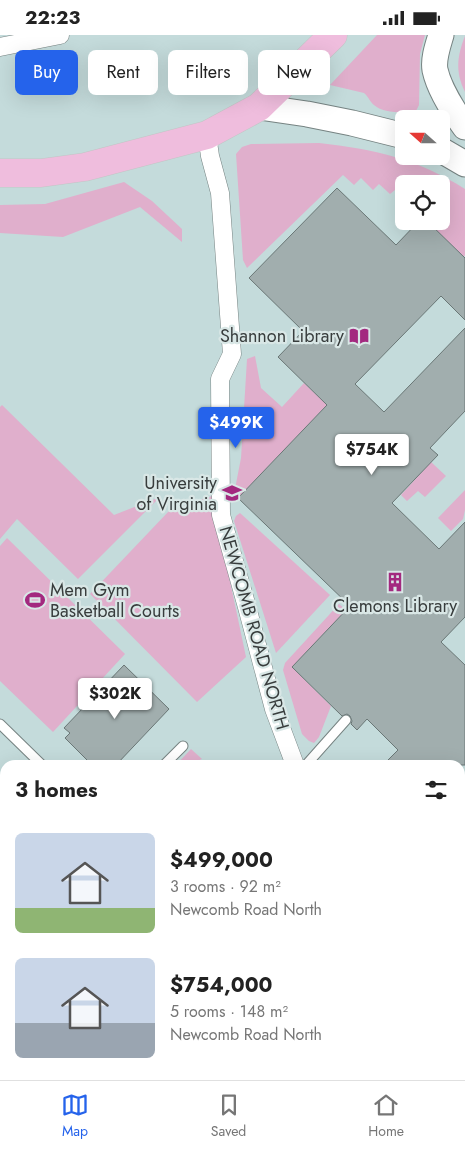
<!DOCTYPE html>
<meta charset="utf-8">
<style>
:root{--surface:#fff;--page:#f6f6f6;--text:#222;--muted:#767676;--line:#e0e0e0;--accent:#2563eb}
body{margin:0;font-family:Jost,sans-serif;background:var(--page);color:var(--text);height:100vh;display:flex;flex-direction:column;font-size:19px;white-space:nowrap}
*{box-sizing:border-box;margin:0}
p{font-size:16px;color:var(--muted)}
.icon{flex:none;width:28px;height:28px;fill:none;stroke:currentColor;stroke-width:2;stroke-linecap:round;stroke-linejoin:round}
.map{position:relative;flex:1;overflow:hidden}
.sheet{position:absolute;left:0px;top:725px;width:465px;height:320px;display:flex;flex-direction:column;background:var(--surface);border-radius:15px 15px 0 0;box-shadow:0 5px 20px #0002}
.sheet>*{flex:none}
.hud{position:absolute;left:15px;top:15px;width:435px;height:45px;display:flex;gap:10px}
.needle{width:32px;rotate:291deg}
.buttons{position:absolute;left:395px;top:75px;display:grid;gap:10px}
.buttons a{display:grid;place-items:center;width:55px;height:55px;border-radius:8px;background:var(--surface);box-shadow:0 5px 20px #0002;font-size:25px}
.price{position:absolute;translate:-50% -42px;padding:0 11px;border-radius:5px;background:#fff;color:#222;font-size:16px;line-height:32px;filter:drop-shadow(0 1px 2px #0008)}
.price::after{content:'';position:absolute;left:50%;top:30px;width:15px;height:11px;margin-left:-8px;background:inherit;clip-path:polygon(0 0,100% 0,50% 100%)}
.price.selected{background:var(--accent);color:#fff}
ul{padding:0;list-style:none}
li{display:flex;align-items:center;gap:15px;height:125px;padding:0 15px}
li span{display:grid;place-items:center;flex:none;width:140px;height:100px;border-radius:8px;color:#555}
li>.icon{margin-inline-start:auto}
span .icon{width:60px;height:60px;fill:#fffc;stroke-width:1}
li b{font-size:21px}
h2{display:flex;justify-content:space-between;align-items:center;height:60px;padding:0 15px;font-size:21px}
.pill{padding:0 18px;border-radius:8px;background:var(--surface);box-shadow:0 5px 20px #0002;font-size:18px;line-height:45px}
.pill.selected{background:var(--accent);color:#fff}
.status{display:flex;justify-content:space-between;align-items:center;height:35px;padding:0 25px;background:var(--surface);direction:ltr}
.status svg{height:14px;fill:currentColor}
.tab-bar{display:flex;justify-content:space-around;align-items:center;height:70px;border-top:1px solid var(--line);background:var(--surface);font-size:14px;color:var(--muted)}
.tab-bar a{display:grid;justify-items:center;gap:2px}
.tab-bar .selected{color:var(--accent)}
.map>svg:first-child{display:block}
.built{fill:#c4dbdb;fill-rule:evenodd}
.green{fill:#e0afcc}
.building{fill:#a1aeae;stroke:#6a7776}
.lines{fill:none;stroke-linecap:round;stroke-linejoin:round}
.lane-casing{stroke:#768382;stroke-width:11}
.street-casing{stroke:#768382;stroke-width:19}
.secondary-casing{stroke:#768382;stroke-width:27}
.primary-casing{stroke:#c3c5c5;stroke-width:29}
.lane{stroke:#fff;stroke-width:9}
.street{stroke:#fff;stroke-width:18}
.secondary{stroke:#fff;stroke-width:25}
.primary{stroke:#efbddd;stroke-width:28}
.labels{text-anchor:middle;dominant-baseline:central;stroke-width:4.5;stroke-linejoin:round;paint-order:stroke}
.poi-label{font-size:18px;fill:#383d3d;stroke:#d9e7e6;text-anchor:end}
.street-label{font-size:18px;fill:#383d3d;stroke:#d9e7e6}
</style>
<div class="status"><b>22:23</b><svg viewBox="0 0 49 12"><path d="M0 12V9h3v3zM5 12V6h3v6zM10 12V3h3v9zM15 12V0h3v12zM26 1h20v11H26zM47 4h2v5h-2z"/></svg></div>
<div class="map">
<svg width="465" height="1045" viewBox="0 0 465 1045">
<rect width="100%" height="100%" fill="#d9e7e6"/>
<path class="built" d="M0,0H465V1045H134L138,1040H460V730H5V879L0,875ZM404,84H441V121H404ZM404,149H441V186H404Z"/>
<g class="green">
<path d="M377,0H425L420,19L419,70L416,76C406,79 382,78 374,70C370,67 368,61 364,58L330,50Z"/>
<path d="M465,1V57C455,37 457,21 465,1Z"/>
<path d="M319,108C374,114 418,124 465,154V220L464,222L427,186H441V149H404V163L395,155L390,159L379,149L373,155L361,143L354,150L343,140L247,233L243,225L236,119L242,112L251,109Z"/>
<polygon points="124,147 152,166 182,194 182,207 140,172 63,202 0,198 0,170 45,169"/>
<polygon points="255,321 261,353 282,372 304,348 327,370 238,463 234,459 241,423 247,324"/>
<polygon points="2,370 114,480 160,462 78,544 17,484 0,504 0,372"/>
<polygon points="431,427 446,441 425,462 418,456 407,466 401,460"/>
<polygon points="465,455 465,475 463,484 451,496 438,483"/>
<polygon points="212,461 246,622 197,667 90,559 169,476"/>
<polygon points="240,478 330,560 276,618 234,486 236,481"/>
<polygon points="7,503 125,619 53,697 0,646 0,511"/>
<polygon points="339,569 346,575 292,632 331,671 319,702 314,708 309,706 302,699 283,635 285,628"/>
<polygon points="191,714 202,724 186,730 176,730"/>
<polygon points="460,953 465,958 465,986 460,992"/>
<polygon points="465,1005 465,1045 428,1045 433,1040 460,1040 460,1010"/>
<polygon points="268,1040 296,1040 301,1045 275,1045"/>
</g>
<g class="building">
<polygon points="337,153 396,210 419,186 427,186 465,223 465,285 441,261 355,349 384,377 465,293 465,376 430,413 438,420 392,468 439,514 465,487 465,582 441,607 465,630 465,730 383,730 398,715 367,684 357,695 351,689 352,686 350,681 347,679 342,681 292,632 350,571 238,463 327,370 278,322 303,296 249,243"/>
<polygon points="124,630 169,674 116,730 92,730 65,703 70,698 64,693"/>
</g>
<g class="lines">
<defs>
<g id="lane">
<polyline points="0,689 42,730"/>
<polyline points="164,730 183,711"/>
<polyline points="306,730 346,685"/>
<polyline points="0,931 5,925"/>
<polyline points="344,1040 350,1045"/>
</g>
<g id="street">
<polyline points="0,12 60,0"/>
<polyline points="207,100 210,121 220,158 232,319 220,344 221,480 247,572 274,674 295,730"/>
<polyline points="114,1045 118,1040"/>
</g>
<g id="secondary">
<path d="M441,0C438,10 433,24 435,35C439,53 454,77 465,92"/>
<polyline points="259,72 307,79 352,88 404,101"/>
<polyline points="441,115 465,129"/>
</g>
<g id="primary">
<polyline points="0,138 41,138 85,132 207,100 259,72 333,0"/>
<polyline points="0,877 5,881"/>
<polyline points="216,1040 223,1045"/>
</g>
</defs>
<use href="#lane" class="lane-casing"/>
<use href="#street" class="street-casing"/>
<use href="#secondary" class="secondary-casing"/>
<use href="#primary" class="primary-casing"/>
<use href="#lane" class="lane"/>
<use href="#street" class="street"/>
<use href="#secondary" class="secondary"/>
<use href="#primary" class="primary"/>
</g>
<defs>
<symbol id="library-bare" viewBox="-9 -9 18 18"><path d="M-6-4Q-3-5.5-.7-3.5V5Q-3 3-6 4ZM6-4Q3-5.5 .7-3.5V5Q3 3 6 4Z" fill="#a3297f" stroke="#d9e7e6" stroke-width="2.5" paint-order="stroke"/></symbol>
<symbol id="university-bare" viewBox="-9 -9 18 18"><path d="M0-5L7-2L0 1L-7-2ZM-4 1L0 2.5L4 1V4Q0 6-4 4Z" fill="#a3297f" stroke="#d9e7e6" stroke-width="2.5" paint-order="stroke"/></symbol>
<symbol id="building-bare" viewBox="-9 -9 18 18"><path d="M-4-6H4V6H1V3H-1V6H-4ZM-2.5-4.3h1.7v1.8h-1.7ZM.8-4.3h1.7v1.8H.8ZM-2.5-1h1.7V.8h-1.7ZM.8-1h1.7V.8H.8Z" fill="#a3297f" stroke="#d9e7e6" stroke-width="2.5" paint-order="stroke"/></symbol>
<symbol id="stadium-bare" viewBox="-9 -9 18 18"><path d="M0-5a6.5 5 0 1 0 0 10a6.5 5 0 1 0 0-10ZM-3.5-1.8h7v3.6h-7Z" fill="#a3297f" stroke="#d9e7e6" stroke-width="2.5" paint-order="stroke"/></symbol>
</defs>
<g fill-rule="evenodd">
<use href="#library-bare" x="345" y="287" width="28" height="28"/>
<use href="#university-bare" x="218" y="444" width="28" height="28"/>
<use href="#building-bare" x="381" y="533" width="28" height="28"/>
<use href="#stadium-bare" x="21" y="551" width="28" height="28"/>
</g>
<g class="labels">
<g class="poi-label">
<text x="344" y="301">Shannon Library</text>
<text x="217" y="448">University<tspan x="217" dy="21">of Virginia</tspan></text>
<text x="50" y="555" text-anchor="start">Mem Gym<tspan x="50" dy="21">Basketball Courts</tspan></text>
<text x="395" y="571" text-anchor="middle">Clemons Library</text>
</g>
<g class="street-label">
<text transform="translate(254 593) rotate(74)">NEWCOMB ROAD NORTH</text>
</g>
</g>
</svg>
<div class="buttons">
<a><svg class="needle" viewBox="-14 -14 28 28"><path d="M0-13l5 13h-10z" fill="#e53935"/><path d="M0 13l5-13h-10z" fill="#767676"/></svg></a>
<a><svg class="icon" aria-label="locate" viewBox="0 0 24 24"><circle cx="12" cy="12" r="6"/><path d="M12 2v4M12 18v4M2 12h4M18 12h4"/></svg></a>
</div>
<b class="price selected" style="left:236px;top:414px">$499K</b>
<b class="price" style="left:372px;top:441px">$754K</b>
<b class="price" style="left:115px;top:685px">$302K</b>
<div class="hud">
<a class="pill selected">Buy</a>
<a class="pill">Rent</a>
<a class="pill">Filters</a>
<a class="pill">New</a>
</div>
<section class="sheet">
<h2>3 homes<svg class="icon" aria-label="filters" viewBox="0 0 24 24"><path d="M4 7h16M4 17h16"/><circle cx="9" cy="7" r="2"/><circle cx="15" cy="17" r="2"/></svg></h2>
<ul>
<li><span style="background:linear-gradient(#c9d6e8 75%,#8fb573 0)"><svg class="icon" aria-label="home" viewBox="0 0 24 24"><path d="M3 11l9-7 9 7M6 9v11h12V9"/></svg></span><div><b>$499,000</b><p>3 rooms · 92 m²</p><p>Newcomb Road North</p></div></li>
<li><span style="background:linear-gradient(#c9d6e8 65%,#9aa5b1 0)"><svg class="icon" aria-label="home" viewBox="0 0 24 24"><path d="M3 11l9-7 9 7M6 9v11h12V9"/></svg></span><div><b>$754,000</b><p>5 rooms · 148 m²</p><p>Newcomb Road North</p></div></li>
</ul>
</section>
</div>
<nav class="tab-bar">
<a class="selected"><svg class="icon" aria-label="map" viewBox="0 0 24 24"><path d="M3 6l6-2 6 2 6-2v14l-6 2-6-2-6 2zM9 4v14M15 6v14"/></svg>Map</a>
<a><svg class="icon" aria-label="saved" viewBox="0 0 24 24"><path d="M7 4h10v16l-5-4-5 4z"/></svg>Saved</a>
<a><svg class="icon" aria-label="home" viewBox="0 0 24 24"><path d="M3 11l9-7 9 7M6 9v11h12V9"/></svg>Home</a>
</nav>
